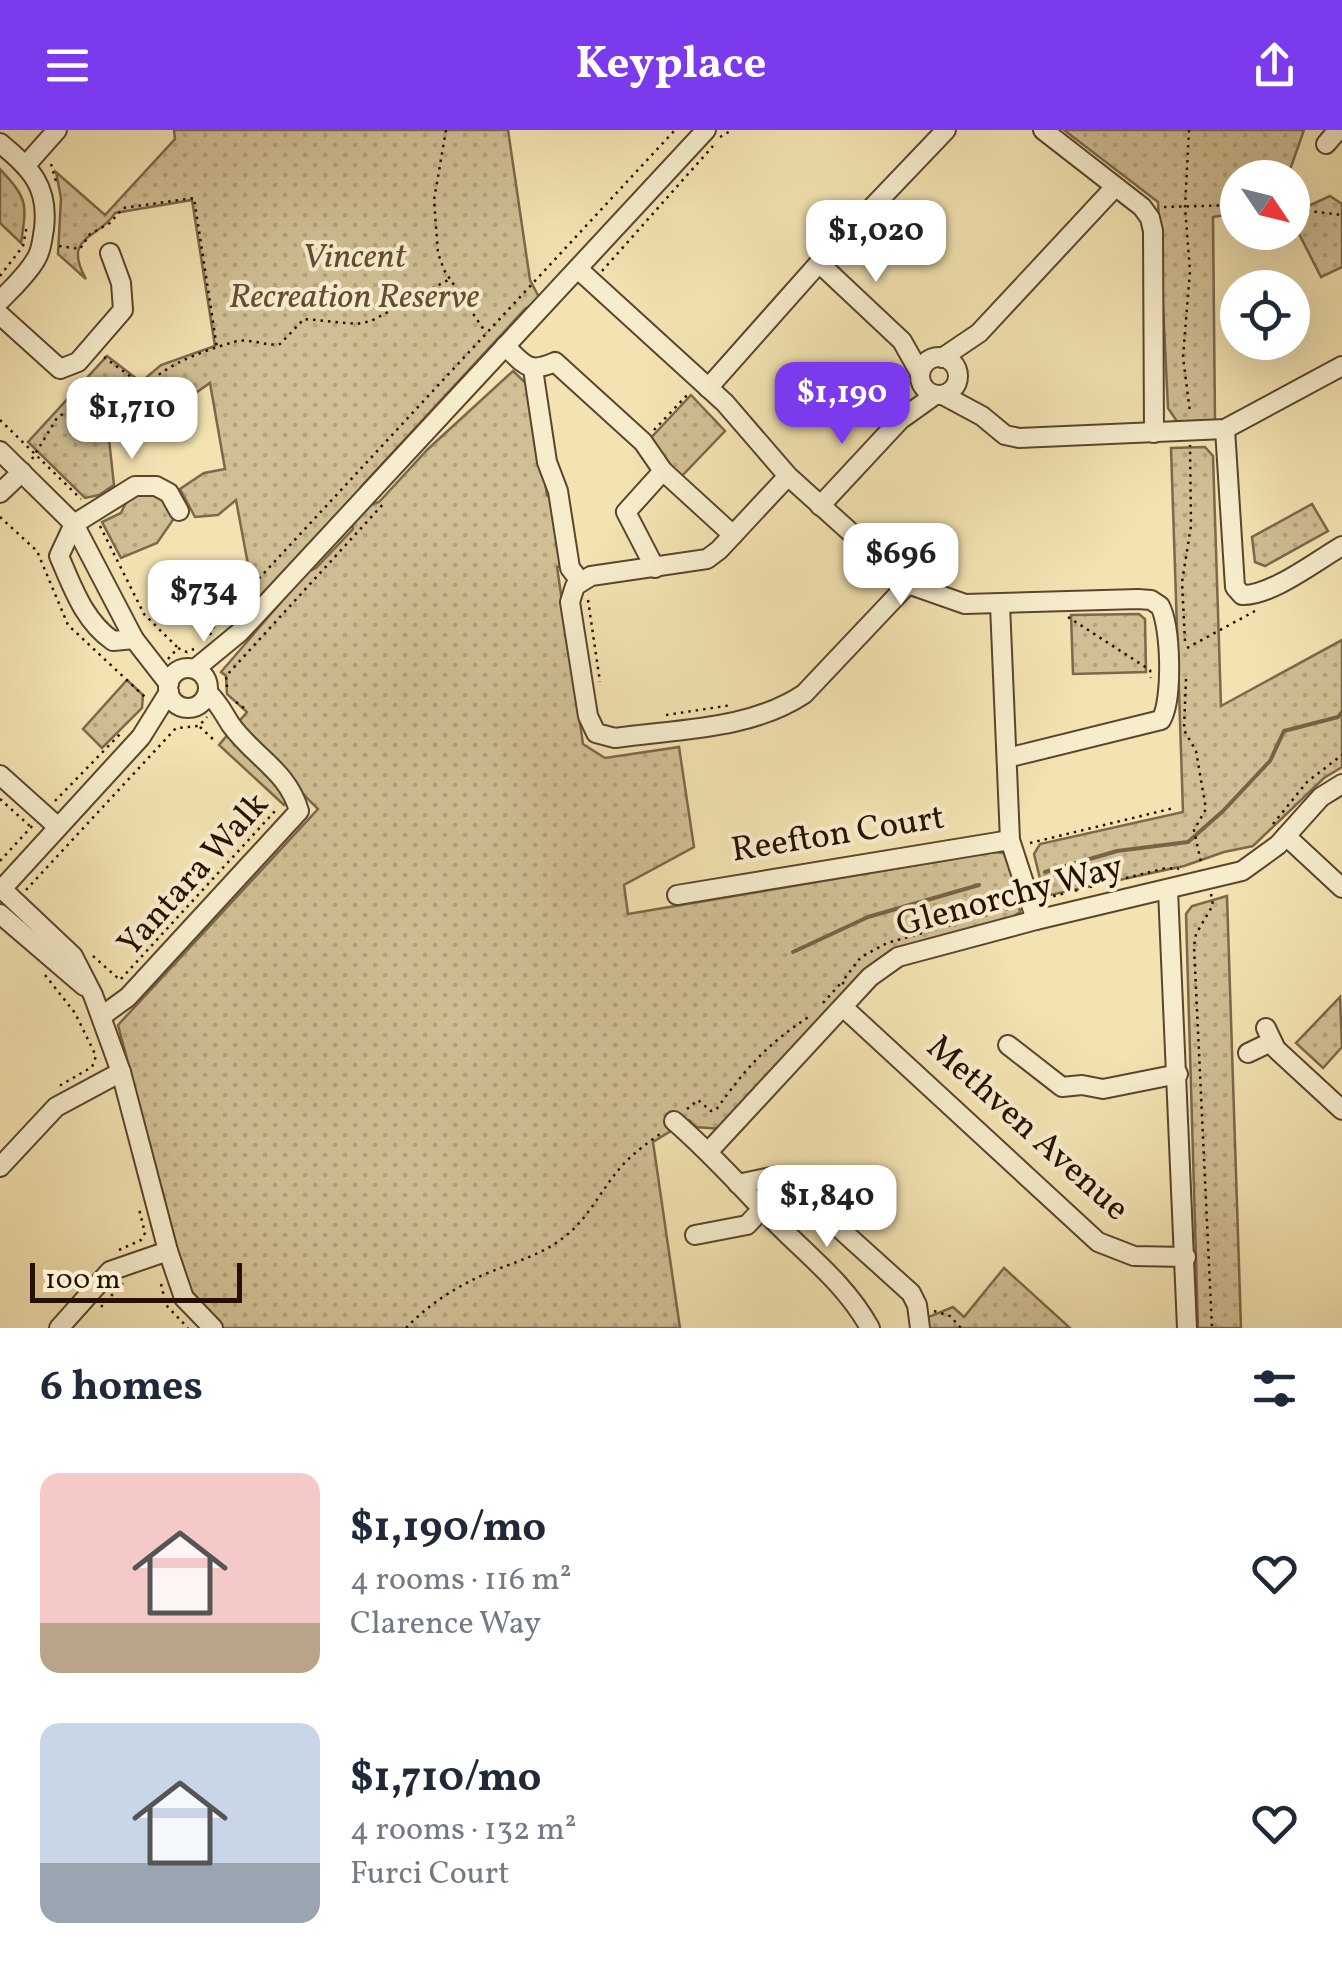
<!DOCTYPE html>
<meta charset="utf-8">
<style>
:root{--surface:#fff;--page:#f2f2f3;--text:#1f2937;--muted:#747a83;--accent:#7c3aed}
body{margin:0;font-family:Vollkorn,serif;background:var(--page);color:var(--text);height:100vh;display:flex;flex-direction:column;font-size:38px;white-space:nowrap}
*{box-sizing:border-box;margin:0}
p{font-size:32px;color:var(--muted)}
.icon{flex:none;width:55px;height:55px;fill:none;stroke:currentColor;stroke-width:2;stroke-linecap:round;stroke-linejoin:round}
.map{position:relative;height:1198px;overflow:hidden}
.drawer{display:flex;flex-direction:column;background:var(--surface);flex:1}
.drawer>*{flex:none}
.needle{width:65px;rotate:125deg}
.tools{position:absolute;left:1220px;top:30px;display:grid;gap:20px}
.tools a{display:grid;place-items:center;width:90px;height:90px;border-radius:50%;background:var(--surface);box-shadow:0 10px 40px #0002;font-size:50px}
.scale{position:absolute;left:30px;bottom:25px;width:212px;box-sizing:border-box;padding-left:10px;border:5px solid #281000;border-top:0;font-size:28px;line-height:35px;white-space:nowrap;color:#281000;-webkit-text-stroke:8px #f7edcd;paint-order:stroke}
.price{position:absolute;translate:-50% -85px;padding:0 22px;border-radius:20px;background:#fff;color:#222;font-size:32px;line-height:65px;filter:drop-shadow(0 2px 5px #0008)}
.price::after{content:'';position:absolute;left:50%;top:60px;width:30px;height:22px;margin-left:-15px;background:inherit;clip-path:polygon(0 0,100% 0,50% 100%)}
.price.selected{background:var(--accent);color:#fff}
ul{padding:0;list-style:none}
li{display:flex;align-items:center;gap:30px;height:250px;padding:0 40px}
li span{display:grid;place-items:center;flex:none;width:280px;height:200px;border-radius:20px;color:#555}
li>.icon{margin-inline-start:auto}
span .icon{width:120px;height:120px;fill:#fffc;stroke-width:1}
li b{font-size:42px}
h2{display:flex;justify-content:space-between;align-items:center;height:120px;padding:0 40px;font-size:42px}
header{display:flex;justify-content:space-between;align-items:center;height:130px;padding:0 40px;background:var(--accent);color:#fff;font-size:45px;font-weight:700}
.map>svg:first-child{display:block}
.grass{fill:url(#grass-dots);stroke:#7c684a;stroke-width:2.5}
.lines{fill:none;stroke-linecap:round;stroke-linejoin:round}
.stream{stroke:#786346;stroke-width:4}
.minor-casing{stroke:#5b452c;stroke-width:22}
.path{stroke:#281000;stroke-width:2.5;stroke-dasharray:2.5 5;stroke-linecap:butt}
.minor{stroke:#f7edcd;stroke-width:18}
.labels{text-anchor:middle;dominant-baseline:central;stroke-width:8;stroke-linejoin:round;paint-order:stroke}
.park-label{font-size:35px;font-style:italic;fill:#634d34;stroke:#f7edcd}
.street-label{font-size:35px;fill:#281000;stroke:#f7edcd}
</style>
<header><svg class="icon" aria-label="menu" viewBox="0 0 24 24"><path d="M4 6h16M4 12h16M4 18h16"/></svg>Keyplace<svg class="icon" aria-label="share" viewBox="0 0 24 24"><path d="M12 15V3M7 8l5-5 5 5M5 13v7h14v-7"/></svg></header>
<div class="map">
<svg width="1342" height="1198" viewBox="0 0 1342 1198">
<defs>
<pattern id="grass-dots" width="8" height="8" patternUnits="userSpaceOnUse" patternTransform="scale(2.5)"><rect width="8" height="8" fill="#d0bf94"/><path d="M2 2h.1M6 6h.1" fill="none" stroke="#b3a37e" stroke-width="1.8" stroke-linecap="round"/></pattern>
</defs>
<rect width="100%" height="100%" fill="#f3e3b2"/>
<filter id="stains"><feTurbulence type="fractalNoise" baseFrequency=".002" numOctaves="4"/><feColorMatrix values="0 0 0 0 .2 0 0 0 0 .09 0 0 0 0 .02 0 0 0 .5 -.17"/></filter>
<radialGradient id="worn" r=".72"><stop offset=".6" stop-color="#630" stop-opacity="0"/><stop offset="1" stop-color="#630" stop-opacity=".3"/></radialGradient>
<g class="grass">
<path d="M174,0H508L530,150L540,169L525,179L361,357L359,364L258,476L252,456L236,370L218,385L195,387L180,359L204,343L225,339L210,253L174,278L134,274L106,282L114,355L99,365L85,368L28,312L107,226L141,252L161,235L215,216L192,70L115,83C100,109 61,105 86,149L58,124L61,68L56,42L105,85L175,9Z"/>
<polygon points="1064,0 1304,0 1291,37 1284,47 1238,48 1237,83 1213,87 1215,292 1178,293 1168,278 1158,72"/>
<path d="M0,39C28,69 27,73 21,113L0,93Z"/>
<polygon points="1330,66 1342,74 1342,137 1321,147 1293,92 1293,83"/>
<polygon points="513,241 531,258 547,365 554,372 564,436 557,437 583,614 605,628 679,617 694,717 624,755 628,784 994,722 1004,723 1010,732 1020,782 1007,791 892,822 721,999 696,997 689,990 653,1012 680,1198 223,1198 187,1156 118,895 318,679 299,660 284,675 219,615 247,582 227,564 226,546 221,542 307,442 316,438 353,399 352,393 368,376 379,372 428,319"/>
<polygon points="691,265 725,301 680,348 648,311"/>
<polygon points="1205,317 1213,326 1221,576 1342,510 1342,637 1324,648 1253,716 1224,722 1184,736 1050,765 1043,761 1034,724 1040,714 1183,682 1171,318"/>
<polygon points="143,360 165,366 175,387 157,413 121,428 102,392 121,383 128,368"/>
<polygon points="1312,374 1328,401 1265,436 1255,432 1252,407"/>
<polygon points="1139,484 1145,489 1146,542 1073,544 1071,485"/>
<polygon points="127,550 143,565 142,578 102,618 83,599"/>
<polygon points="1227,766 1241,1198 1198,1198 1186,784 1192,776"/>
<polygon points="1340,867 1342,917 1323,938 1296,913"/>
<polygon points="1004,1138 1070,1198 926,1198 926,1188 953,1177 964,1187"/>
</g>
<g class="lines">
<g class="stream">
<polyline points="1045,742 1117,721 1188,712 1223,681 1270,631 1284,601 1338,587 1342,582"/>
<polyline points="793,822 868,787 979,755"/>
</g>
<defs>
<g id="minor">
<polyline points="1043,0 1142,77 1150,88 1153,101 1154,303"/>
<path d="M0,13C31,39 49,56 44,99C42,109 42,120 36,129C27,145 12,158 0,171"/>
<polyline points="1326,14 1338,0"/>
<polyline points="26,35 57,0"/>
<polyline points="819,133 902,211 920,243"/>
<path d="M578,139L725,273L788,346L908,454L965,474L1138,469L1151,470L1160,476C1171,497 1173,570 1161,590L1007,628"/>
<polyline points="0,185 60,239 78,232 123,180 121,153 110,123"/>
<path d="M505,216C525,235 528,244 555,232L643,312L663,341L733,405"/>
<circle cx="939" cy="246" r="19"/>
<polyline points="942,228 979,203 1115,57"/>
<polyline points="533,239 547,332 558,361 570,438 580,451"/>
<polyline points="708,258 819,133 946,0"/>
<polyline points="943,265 982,286 1005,305 1019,308 1225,299 1342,236"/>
<path d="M1225,299L1235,457L1242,465C1271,466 1316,431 1342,416"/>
<polyline points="0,321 74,394 134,509 169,554"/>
<path d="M788,346L719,420L707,429L591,446L575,456L570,472L588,586L596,603L615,608C678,599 750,600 804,564L908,454"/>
<polyline points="0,363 22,342"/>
<polyline points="820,376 900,290 935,265"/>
<path d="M74,394L59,426C73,458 84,491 113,511L134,509"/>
<polyline points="74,394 135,356 156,356 169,363 179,381"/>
<polyline points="655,438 626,382 663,341"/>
<polyline points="1000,475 1010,710 1036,790"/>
<circle cx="188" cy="558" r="20"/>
<polyline points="195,539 240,502 706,0"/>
<polyline points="0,645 58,697"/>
<polyline points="1286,706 1342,758"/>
<polyline points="2,759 73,826 93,865 121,942 168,1121 184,1168 213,1198"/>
<polyline points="1168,760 1187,1198"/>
<polyline points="0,761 141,607 169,562"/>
<polyline points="677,765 1010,710"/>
<polyline points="0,784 84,856"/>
<polyline points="843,877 1098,1112 1134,1126 1186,1127"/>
<path d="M102,886L128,867L299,681C288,641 254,627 231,595C223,583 219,573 208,563"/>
<polyline points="1266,898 1276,919 1342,980"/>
<polyline points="1008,915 1062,957 1082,955 1103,959 1178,944"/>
<polyline points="1248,923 1271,912"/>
<path d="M674,991C710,1022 740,1056 772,1089C808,1126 845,1153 870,1198"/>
<polyline points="709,1021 870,847 898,827 1036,790 1242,741 1278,715 1321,667 1342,654"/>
<polyline points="0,1037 56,977 121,942"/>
<polyline points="738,1054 776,1046 789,1053 911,1163 917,1175 920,1198"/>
<polyline points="695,1105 747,1095 762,1079"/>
<polyline points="59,1198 110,1141 168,1121"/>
</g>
</defs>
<use href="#minor" class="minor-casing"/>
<g class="path">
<polyline points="446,0 434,70 438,123 444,140 486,203"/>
<polyline points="1189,0 1185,77 1190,141 1183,227 1190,282"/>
<polyline points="720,7 732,0"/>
<polyline points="51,34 57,55"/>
<polyline points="1164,77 1238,75"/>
<polyline points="1292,79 1342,85"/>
<polyline points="59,116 80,119 90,104 110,93 123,78 194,68 217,218"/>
<polyline points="602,141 713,16"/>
<polyline points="0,146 23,116 27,95"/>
<polyline points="104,227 142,255"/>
<polyline points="0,290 81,369"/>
<polyline points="654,300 690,262"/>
<path d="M32,329L57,288L74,276C136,288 129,259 176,234C193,225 216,217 234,212C250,207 265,217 280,214L304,189L357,194L371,191L450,149"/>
<polyline points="0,387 37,421 68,495 145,567"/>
<polyline points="100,396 144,484 178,518"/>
<polyline points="588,470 600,552"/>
<polyline points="1068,487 1150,540 1151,548"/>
<polyline points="210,505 213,498 675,0"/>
<polyline points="1185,511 1182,452 1191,396 1190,315"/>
<polyline points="1187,518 1255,481"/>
<polyline points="168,529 178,518 187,522 194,519"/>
<polyline points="1186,549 1184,600 1196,621 1206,679 1194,700 1201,732"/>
<polyline points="227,557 226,546 385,372"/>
<polyline points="236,572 244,578"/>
<polyline points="666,585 732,575"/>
<polyline points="200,597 216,612"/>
<polyline points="0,669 31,697"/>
<polyline points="55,671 123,601"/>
<polyline points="1273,694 1307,652 1342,625"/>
<polyline points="1030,713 1174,678"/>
<polyline points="0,731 33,695"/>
<polyline points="26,760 176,598 199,596 207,587"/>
<polyline points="1211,764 1213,775 1196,804 1194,816 1212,1198"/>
<polyline points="1046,768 1166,738 1179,739"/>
<polyline points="93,826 120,850 276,680"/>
<polyline points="45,845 75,883 96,926 92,937 59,956"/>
<polyline points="844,854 842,852 861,827 887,813 1015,777"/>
<polyline points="823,873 841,853"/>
<path d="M687,979L698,970L711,981L716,980C745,939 767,914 810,886"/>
<polyline points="119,1120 141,1110 145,1103 139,1079"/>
<polyline points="161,1154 166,1175 188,1198"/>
<polyline points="101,1177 123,1153"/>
<polyline points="934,1181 950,1186 961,1198"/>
<path d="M406,1198C428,1175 454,1158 483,1145C513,1132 542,1126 568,1104C588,1087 600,1063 616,1043C628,1027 647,1013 663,1002"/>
</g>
<use href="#minor" class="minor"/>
</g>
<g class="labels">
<g class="park-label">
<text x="354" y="128">Vincent<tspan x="354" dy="40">Recreation Reserve</tspan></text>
</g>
<g class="street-label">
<text transform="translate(838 705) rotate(-9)">Reefton Court</text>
<text transform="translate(194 745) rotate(-48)">Yantara Walk</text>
<text transform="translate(1010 767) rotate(-15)">Glenorchy Way</text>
<text transform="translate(1027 999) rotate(42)">Methven Avenue</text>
</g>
</g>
<rect width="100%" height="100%" filter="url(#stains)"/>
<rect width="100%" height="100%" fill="url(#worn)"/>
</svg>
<div class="tools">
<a><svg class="needle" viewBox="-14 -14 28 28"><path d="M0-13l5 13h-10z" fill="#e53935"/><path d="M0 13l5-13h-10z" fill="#747a83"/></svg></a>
<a><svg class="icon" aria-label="locate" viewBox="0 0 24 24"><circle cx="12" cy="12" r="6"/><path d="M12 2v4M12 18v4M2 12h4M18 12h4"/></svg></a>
</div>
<div class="scale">100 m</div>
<b class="price" style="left:876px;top:155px">$1,020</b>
<b class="price selected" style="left:842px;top:317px">$1,190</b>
<b class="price" style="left:132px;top:332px">$1,710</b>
<b class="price" style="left:901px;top:478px">$696</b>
<b class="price" style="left:204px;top:515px">$734</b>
<b class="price" style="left:827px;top:1120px">$1,840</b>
</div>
<section class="drawer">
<h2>6 homes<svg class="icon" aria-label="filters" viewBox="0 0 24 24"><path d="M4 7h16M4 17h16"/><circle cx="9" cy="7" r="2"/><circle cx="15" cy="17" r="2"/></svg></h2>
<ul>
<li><span style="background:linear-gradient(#f6c9c9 75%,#b9a48a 0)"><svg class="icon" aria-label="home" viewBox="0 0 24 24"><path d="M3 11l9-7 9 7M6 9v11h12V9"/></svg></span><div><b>$1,190/mo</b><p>4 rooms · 116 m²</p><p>Clarence Way</p></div><svg class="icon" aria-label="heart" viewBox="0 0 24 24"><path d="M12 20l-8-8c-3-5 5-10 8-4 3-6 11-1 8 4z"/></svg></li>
<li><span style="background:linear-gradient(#c9d6e8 70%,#9aa5b1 0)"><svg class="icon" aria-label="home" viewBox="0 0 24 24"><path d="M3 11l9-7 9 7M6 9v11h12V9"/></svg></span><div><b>$1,710/mo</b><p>4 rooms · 132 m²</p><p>Furci Court</p></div><svg class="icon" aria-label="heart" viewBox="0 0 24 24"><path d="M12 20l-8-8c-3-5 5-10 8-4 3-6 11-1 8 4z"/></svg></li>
</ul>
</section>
